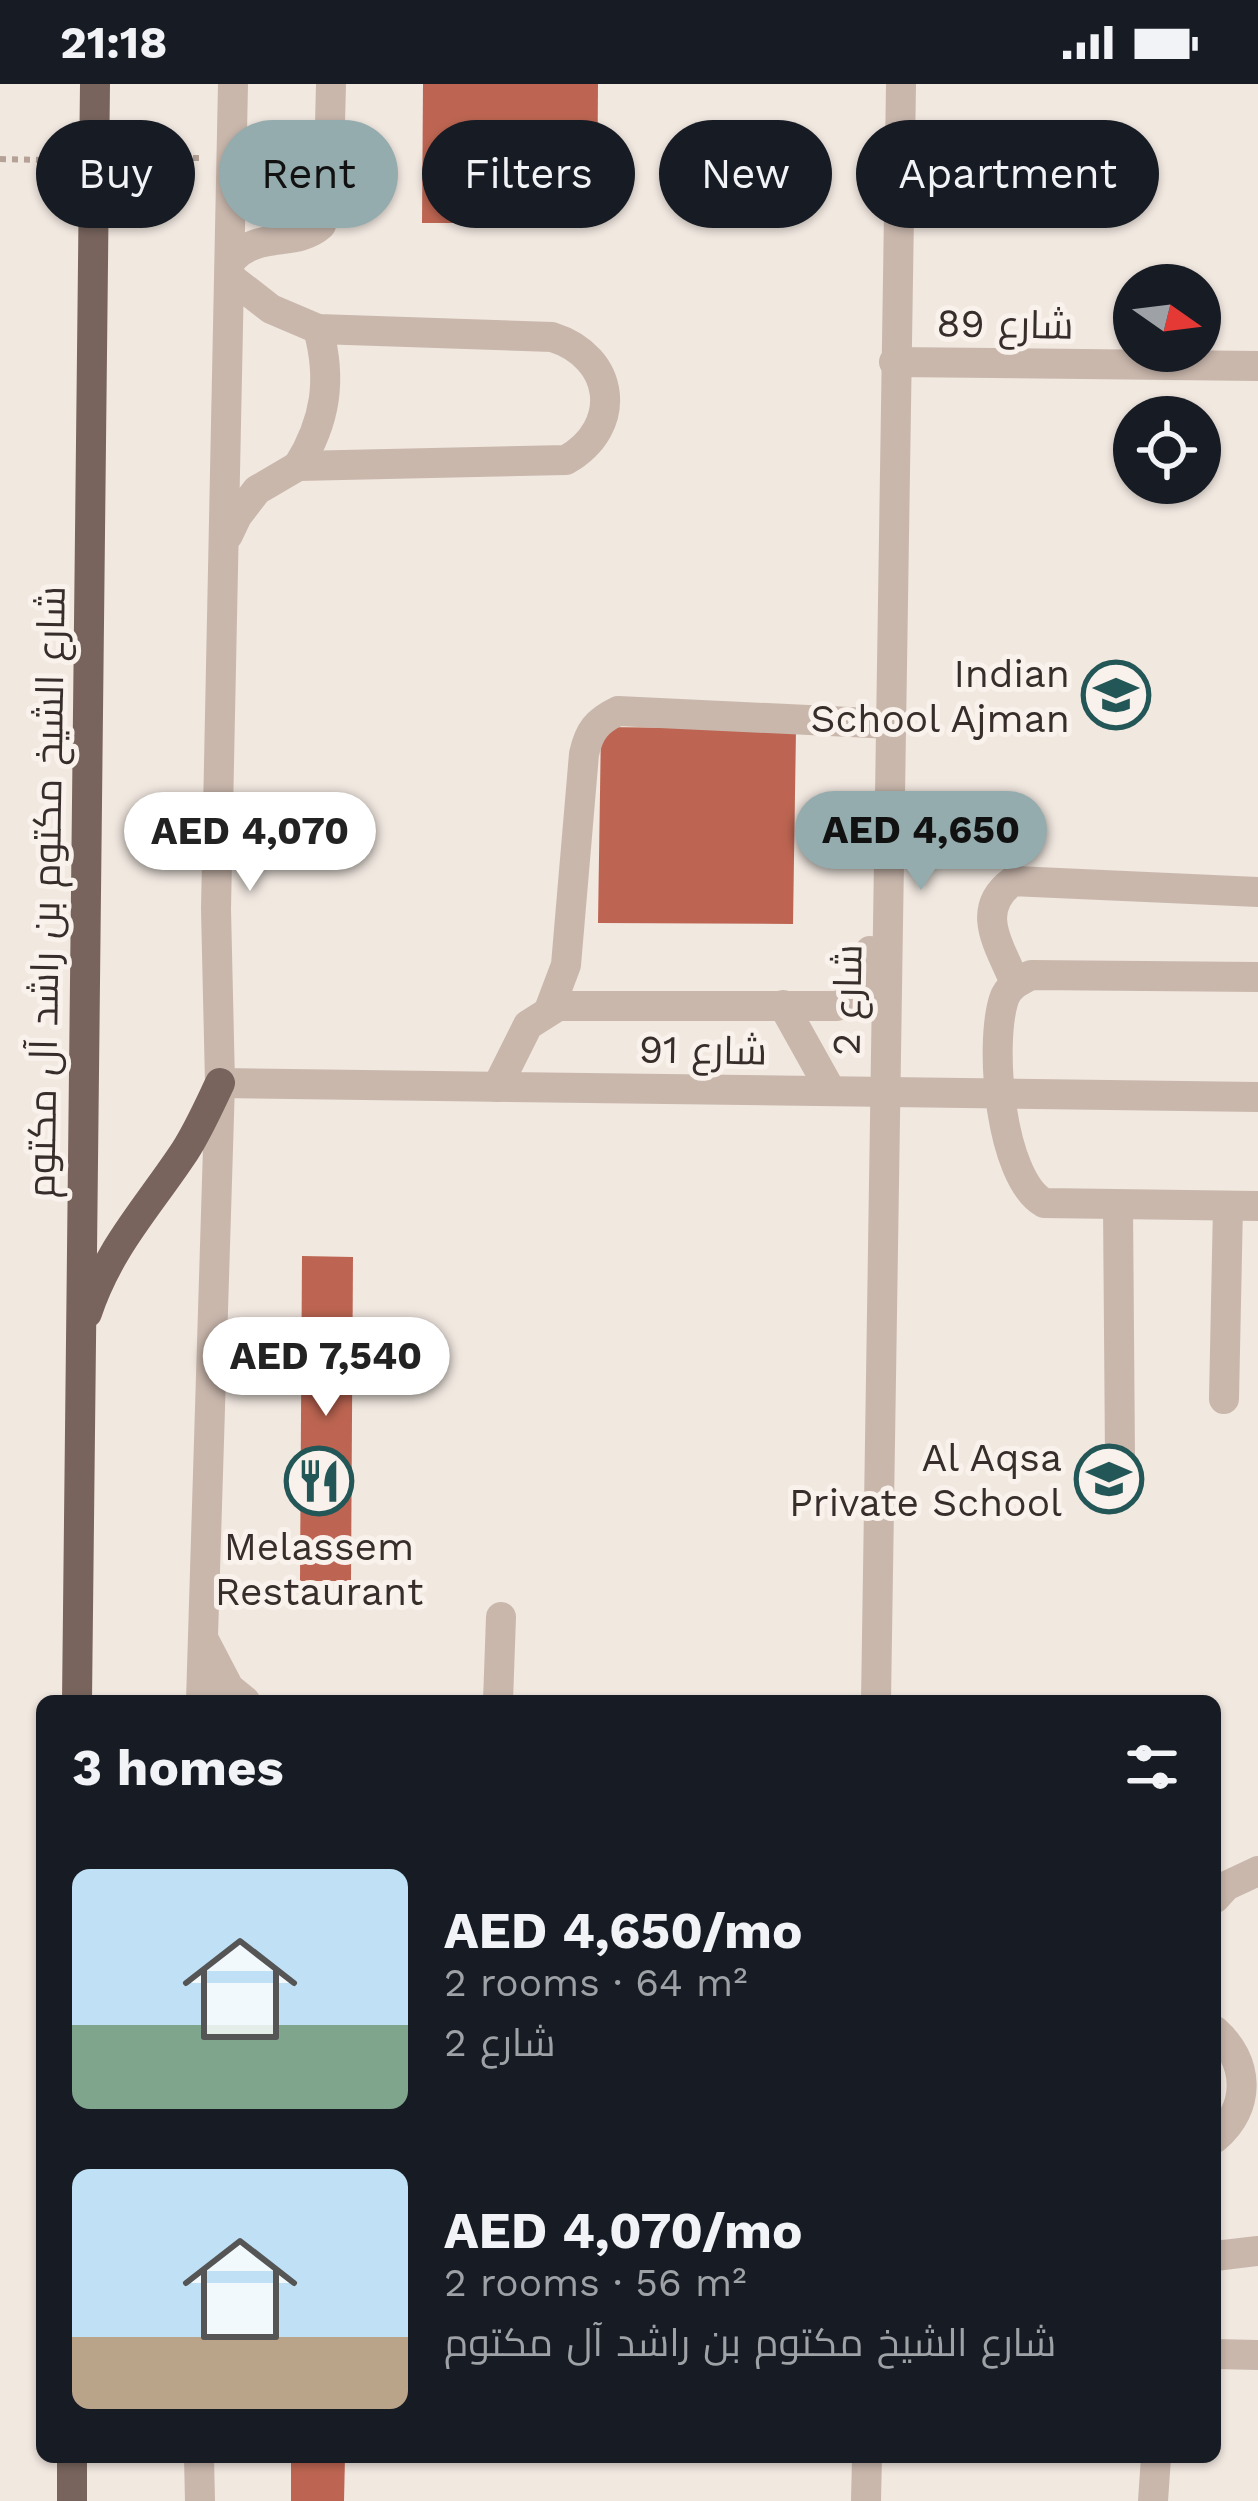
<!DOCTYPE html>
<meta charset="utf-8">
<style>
:root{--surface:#171b24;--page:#242831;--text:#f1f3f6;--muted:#9ea1a6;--accent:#94acae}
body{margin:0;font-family:"Work Sans",Cairo,sans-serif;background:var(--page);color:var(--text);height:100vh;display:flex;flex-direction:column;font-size:45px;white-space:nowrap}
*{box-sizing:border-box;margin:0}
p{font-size:39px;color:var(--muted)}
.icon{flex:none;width:66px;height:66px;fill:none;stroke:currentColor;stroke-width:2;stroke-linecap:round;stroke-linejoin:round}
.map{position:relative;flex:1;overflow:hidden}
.side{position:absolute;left:36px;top:1611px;width:1185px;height:768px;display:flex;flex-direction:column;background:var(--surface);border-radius:18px;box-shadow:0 3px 9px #0004}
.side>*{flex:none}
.guide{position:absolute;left:36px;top:36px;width:1188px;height:108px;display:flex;gap:24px}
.needle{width:78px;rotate:104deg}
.tools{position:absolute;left:1113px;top:180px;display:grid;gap:24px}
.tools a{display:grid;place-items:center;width:108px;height:108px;border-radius:50%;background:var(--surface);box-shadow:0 3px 9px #0004;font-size:60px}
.price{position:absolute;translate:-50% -102px;padding:0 27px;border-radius:42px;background:#fff;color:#222;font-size:39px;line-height:78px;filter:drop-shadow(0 3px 6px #0008)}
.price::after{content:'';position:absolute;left:50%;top:72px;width:36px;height:27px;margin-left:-18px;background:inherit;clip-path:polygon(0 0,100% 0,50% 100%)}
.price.current{background:var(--accent);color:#111}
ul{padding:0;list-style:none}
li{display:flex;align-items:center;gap:36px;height:300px;padding:0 36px}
li span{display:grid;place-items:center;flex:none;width:336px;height:240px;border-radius:18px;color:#555}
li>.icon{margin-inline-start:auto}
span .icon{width:144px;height:144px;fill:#fffc;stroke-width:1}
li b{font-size:51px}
h2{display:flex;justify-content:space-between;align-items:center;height:144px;padding:0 36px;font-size:51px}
.chip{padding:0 42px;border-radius:54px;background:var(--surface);box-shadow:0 3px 9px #0004;font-size:42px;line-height:108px}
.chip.current{background:var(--accent);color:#111}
.status{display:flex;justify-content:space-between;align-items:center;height:84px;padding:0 60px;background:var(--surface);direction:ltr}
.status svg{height:33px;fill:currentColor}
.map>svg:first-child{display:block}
.building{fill:#bd6552}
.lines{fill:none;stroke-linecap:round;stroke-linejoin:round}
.path{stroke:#b5a196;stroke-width:6;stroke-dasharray:6 6;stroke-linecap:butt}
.minor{stroke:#c9b7ac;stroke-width:30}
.major{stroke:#78645d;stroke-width:30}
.path-bridge{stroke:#b5a196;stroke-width:6;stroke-dasharray:6 6;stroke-linecap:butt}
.labels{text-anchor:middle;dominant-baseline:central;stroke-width:10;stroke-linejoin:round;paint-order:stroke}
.street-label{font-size:39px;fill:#372e2b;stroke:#f9f2ec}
.poi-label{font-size:39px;fill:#372e2b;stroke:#f9f2ec;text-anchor:end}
</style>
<div class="status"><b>21:18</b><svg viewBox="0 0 49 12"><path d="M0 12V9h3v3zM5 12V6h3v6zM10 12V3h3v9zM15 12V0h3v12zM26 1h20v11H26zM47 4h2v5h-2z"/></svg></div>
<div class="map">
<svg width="1258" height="2417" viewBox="0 0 1258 2417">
<rect width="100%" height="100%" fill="#f1e8e0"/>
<g class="building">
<polygon points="423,0 598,0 597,139 422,139"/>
<polygon points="601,643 796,645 793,840 598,839"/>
<polygon points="302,1172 353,1173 351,1497 300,1497"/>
<polygon points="291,2373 345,2373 344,2417 291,2417"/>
</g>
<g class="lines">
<polyline class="path" points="174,79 174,74 201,74"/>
<g class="minor">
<path d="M232,175C260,146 295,164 321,141L328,120L331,0"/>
<polyline points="894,278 1258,282"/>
<path d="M298,382C326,337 332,295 318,245"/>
<path d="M228,451L237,432L257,406L298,382L566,376C624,343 616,273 552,253L318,245L271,225L231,194"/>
<path d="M1258,893L1031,891C1020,897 1008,902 1004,915C989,961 1000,1094 1044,1119L1258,1122"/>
<path d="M1015,899C1000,862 973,826 1013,797L1258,808"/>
<polyline points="783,921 831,1007"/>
<path d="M549,926L566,881L584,670C589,647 597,637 618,627L891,640"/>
<polyline points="220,999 1258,1013"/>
<path d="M497,1003L528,941L558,922H837C866,913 870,895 870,867"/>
<polyline points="1118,1121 1120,1374"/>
<polyline points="1224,1315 1228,1122"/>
<polyline points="205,1558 229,1604 245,1617"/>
<polyline points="201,1617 220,999 216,825 233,0"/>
<polyline points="498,1617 501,1533"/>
<polyline points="876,1617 901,0"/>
<polyline points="1215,1814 1226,1802 1258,1787"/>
<path d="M1215,1947C1249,1977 1252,2023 1215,2054"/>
<polyline points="1215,2172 1258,2167"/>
<polyline points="1215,2270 1258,2271"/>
<polyline points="199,2373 200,2417"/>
<polyline points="866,2417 867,2373"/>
<polyline points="1153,2417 1156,2373"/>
</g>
<g class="major">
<path d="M87,1229C109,1163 148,1123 185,1067C199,1045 209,1022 220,999"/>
<polyline points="77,1617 95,0"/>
<polyline points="72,2417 72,2373"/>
</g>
<polyline class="path-bridge" points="0,75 174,79"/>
</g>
<defs>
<symbol id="school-ring" viewBox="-11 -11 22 22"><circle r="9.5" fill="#f9f2ec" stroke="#235656" stroke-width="1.5"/><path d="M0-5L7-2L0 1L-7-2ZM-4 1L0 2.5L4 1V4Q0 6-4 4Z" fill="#235656"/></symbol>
<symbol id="restaurant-ring" viewBox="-11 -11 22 22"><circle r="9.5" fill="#f9f2ec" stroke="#235656" stroke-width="1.5"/><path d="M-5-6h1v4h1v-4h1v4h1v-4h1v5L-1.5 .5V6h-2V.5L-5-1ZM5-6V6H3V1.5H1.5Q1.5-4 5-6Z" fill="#235656"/></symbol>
</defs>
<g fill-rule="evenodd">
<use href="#school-ring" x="1078" y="573" width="76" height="76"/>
<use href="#school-ring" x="1071" y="1357" width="76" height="76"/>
<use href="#restaurant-ring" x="281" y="1359" width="76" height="76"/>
</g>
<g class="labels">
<g class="street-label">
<text transform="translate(1005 240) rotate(1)">شارع 89</text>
<text transform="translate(46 808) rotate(-89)">شارع الشيخ مكتوم بن راشد آل مكتوم</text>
<text transform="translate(847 916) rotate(-89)">شارع 2</text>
<text transform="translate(703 966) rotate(1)">شارع 91</text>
</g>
<g class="poi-label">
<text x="1070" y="589">Indian<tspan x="1070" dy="45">School Ajman</tspan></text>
<text x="1062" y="1373">Al Aqsa<tspan x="1062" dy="45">Private School</tspan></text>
<text x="319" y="1462" text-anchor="middle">Melassem<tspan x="319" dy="45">Restaurant</tspan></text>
</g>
</g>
</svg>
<div class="tools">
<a><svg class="needle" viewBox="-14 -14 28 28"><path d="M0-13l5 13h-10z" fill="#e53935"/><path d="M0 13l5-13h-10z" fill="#9ea1a6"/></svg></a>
<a><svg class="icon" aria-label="locate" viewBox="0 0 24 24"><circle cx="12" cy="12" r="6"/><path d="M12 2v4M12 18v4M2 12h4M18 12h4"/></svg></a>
</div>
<b class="price current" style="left:921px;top:809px">AED 4,650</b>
<b class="price" style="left:250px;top:810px">AED 4,070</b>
<b class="price" style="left:326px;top:1335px">AED 7,540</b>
<div class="guide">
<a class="chip">Buy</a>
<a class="chip current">Rent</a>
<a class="chip">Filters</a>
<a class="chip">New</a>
<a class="chip">Apartment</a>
</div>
<section class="side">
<h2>3 homes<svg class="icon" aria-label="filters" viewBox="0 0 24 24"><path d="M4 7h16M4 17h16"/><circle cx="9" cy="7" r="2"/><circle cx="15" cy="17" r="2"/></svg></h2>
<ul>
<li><span style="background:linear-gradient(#bfe0f5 65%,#7fa58c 0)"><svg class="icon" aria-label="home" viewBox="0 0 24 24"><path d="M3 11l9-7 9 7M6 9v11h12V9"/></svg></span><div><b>AED 4,650/mo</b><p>2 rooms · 64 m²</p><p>شارع 2</p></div></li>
<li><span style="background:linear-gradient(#bfe0f5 70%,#b9a48a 0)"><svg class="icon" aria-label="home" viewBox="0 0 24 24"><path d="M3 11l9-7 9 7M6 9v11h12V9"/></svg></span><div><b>AED 4,070/mo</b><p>2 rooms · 56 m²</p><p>شارع الشيخ مكتوم بن راشد آل مكتوم</p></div></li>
</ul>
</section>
</div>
